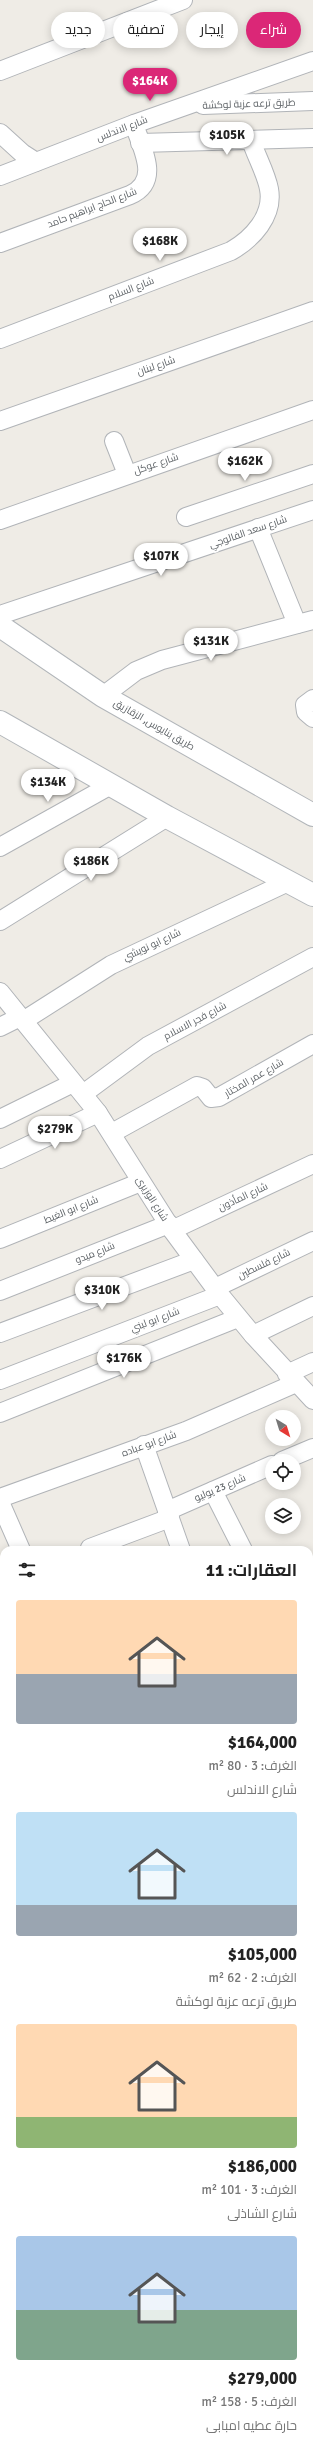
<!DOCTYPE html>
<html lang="ar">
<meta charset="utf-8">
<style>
:root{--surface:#fff;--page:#f2f2f2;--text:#222;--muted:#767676;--accent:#db2777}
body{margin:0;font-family:Signika,Cairo,sans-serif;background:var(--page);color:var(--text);direction:rtl;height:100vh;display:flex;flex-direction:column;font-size:15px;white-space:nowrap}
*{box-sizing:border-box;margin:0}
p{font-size:13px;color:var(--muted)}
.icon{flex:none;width:22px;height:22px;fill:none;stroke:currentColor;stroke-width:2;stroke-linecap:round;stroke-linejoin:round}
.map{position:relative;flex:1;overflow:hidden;direction:ltr}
.drawer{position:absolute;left:0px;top:1546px;width:313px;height:904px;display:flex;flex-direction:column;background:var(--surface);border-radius:12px 12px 0 0;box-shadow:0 2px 10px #0003;direction:rtl}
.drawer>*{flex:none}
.hud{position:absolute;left:12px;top:12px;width:289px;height:36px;direction:rtl;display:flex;gap:8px}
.needle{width:26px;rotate:142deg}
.fabs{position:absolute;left:265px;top:1410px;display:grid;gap:8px}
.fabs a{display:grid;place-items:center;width:36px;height:36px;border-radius:50%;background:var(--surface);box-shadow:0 2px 10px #0003;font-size:20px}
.price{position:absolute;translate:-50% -34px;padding:0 9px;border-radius:14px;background:#fff;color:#222;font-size:13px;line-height:26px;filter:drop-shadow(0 1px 2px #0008)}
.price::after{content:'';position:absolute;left:50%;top:24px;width:12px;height:9px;margin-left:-6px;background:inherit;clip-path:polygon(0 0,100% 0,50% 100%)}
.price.selected{background:var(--accent);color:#fff}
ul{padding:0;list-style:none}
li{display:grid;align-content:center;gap:8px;height:212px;padding:0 16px}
li span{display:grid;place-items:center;height:124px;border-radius:4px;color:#555}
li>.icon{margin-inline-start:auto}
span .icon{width:72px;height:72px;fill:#fffc;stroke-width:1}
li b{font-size:17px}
h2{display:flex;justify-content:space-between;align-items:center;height:48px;padding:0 16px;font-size:17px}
.tag{padding:0 14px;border-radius:18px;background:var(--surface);box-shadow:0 2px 10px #0003;font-size:14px;line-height:36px}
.tag.selected{background:var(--accent);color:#fff}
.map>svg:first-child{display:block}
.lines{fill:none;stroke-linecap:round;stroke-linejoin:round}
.minor-casing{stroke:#b1b4b8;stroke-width:20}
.secondary-casing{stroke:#b2b6ba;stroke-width:24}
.minor{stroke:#fff;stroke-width:18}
.secondary{stroke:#fff;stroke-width:22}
.labels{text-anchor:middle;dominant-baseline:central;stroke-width:3.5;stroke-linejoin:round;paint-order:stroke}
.street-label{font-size:10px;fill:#5d6266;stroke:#fff}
</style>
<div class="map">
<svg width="313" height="2450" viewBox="0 0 313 2450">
<rect width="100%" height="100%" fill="#efece6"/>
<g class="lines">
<defs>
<g id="minor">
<polyline points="0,71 183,0"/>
<polyline points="203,105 313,101"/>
<polyline points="0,133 22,153 36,162"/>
<polyline points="140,143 313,138"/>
<polyline points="0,176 134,124 313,61"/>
<path d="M0,243L130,195C162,181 141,147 134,124"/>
<path d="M0,339L231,251C252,239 274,216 269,189C266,173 256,156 251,140"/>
<polyline points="0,421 313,311"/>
<polyline points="114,441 127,474"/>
<polyline points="186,517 313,474"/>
<polyline points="0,520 313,410"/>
<polyline points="258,528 297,624"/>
<polyline points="0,615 313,510"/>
<polyline points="103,696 136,671 162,660 313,620"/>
<polyline points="313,699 305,705 306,712 313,718"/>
<polyline points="0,847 111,785"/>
<polyline points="0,921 167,817"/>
<polyline points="0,992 98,1113 172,1230 220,1295 253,1335 313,1400"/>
<polyline points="23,1021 111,965 288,882"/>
<polyline points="0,1027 20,1017"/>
<polyline points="83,1094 148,1046 313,957"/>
<polyline points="0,1119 73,1083"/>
<polyline points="112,1133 197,1086 203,1088 211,1098 219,1097 313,1044"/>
<polyline points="0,1159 98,1113"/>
<polyline points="172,1230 313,1164"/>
<polyline points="0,1239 141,1182"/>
<polyline points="215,1288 313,1241"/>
<polyline points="0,1291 169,1224"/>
<polyline points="0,1333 194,1260"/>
<polyline points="253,1335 313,1306"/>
<polyline points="287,1374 313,1362"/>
<polyline points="0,1380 220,1295"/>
<polyline points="0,1413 238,1318"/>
<polyline points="144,1445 181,1550"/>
<polyline points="282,1461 313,1448"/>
<polyline points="213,1491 243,1550"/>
<polyline points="0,1498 186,1431 296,1383"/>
<polyline points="0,1502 21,1550"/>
<polyline points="167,1511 272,1465"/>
<polyline points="90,1548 170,1518"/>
<polyline points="309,1683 313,1691"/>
<polyline points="0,1762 4,1772"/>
<polyline points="309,1912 313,1911"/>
<polyline points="0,1936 4,1944"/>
<polyline points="0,1993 4,1992"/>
<polyline points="309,2003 313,2022"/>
<polyline points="309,2062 313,2061"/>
<polyline points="309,2163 313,2162"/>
<polyline points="309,2227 313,2227"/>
<polyline points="0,2292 4,2311"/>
<polyline points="309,2316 313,2316"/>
<polyline points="309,2364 313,2363"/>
<polyline points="0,2375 4,2375"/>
<polyline points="33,2446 33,2450"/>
<polyline points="128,2446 128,2450"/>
<polyline points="234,2446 235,2450"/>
</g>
<g id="secondary">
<polyline points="0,626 103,696 313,815"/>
<polyline points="0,722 167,817 313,895"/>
</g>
</defs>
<use href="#minor" class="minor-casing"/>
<use href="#secondary" class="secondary-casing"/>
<use href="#minor" class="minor"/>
<use href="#secondary" class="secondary"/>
</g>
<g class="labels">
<g class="street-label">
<text transform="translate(249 104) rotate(-2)">طريق ترعه عزبة لوكشة</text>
<text transform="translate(122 129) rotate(-21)">شارع الاندلس</text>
<text transform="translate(92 208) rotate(-21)">شارع الحاج ابراهيم حامد</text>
<text transform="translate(131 289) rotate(-21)">شارع السلام</text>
<text transform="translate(156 366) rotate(-19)">شارع لبنان</text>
<text transform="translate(156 464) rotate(-19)">شارع عوكل</text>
<text transform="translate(248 532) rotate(-19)">شارع سعد الفالوجي</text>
<text transform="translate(154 725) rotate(30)">طريق بنايوس, الزقازيق</text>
<text transform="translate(152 945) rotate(-25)">شارع ابو نويشي</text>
<text transform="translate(195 1021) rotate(-28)">شارع فجر الاسلام</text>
<text transform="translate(254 1078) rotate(-30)">شارع عمر المختار</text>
<text transform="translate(243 1197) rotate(-25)">شارع المأذون</text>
<text transform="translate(152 1199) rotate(57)">شارع الوزيرى</text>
<text transform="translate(71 1210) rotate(-22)">شارع ابو الغيط</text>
<text transform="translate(95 1253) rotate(-22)">شارع ميدو</text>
<text transform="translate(264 1264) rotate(-26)">شارع فلسطين</text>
<text transform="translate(155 1320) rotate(-21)">شارع ابو لبني</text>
<text transform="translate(149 1444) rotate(-20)">شارع ابو عباده</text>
<text transform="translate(220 1488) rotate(-23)">شارع 23 يوليو</text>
</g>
</g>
</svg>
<div class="fabs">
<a><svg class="needle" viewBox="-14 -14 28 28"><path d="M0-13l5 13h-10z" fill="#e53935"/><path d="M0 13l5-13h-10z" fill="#767676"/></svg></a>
<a><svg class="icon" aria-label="locate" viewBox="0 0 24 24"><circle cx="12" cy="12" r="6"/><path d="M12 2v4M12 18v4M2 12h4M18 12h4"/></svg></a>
<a><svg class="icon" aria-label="layers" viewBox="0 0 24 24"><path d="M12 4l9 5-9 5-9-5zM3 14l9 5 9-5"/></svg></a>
</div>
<b class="price selected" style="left:150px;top:102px">$164K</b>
<b class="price" style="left:227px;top:156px">$105K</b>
<b class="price" style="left:160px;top:262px">$168K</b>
<b class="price" style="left:245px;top:482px">$162K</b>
<b class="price" style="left:161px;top:577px">$107K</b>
<b class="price" style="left:211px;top:662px">$131K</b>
<b class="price" style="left:48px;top:803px">$134K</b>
<b class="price" style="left:91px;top:882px">$186K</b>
<b class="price" style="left:55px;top:1150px">$279K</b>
<b class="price" style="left:102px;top:1311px">$310K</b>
<b class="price" style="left:124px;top:1379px">$176K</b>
<div class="hud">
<a class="tag selected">شراء</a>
<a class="tag">إيجار</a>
<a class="tag">تصفية</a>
<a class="tag">جديد</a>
</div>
<section class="drawer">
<h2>العقارات: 11<svg class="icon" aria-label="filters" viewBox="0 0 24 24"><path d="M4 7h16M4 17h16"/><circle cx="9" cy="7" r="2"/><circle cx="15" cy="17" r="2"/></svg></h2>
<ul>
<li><span style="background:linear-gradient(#ffd9b3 60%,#9aa5b1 0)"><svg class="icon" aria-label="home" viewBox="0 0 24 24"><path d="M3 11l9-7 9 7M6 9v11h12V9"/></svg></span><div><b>$164,000</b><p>الغرف: 3 · 80 m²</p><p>شارع الاندلس</p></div></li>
<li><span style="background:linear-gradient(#bfe0f5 75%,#9aa5b1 0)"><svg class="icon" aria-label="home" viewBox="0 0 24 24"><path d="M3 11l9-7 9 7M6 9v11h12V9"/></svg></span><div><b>$105,000</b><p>الغرف: 2 · 62 m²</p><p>طريق ترعه عزبة لوكشة</p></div></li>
<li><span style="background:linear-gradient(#ffd9b3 75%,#8fb573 0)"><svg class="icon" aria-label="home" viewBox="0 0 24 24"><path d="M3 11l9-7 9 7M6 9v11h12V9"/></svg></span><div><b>$186,000</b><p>الغرف: 3 · 101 m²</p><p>شارع الشاذلى</p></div></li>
<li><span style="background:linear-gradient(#a9c7e8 60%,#7fa58c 0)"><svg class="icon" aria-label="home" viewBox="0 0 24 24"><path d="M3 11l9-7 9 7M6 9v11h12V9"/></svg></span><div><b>$279,000</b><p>الغرف: 5 · 158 m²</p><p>حارة عطيه امبابى</p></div></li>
</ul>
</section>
</div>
